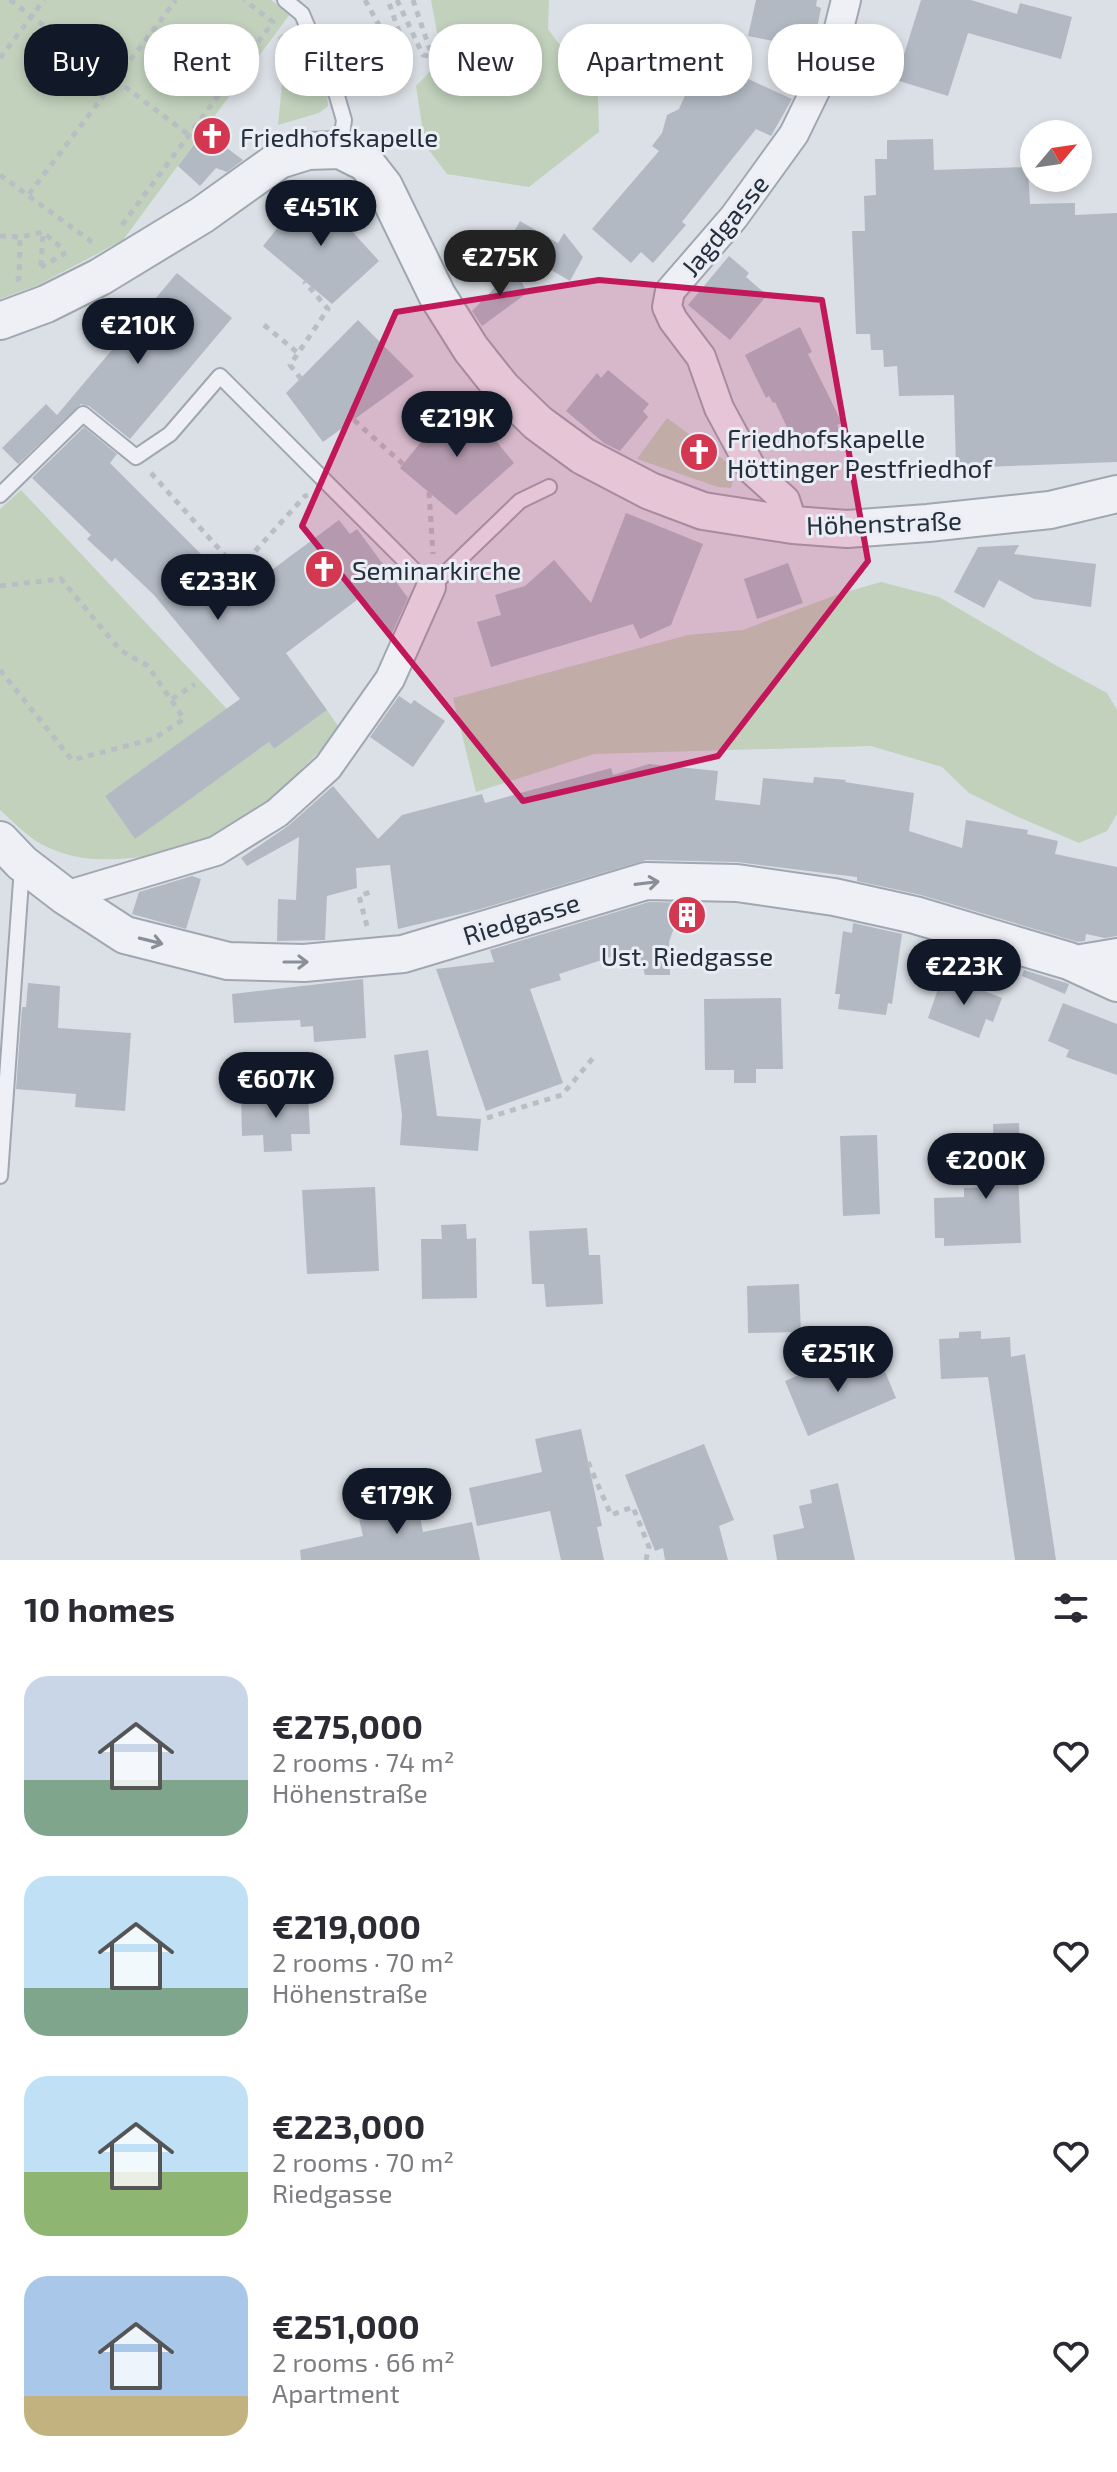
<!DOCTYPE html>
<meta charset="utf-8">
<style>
:root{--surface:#fff;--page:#f2f2f3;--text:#2b2b33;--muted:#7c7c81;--accent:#111827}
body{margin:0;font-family:"Exo 2",sans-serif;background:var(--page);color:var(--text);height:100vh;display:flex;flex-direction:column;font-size:30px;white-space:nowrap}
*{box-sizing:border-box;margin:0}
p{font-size:26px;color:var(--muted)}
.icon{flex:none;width:44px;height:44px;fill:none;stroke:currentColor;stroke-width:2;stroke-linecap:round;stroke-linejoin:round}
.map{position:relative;height:1560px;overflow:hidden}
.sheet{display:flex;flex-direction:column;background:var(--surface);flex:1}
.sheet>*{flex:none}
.hud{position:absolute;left:24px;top:24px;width:1070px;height:72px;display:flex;gap:16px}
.needle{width:52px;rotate:61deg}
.buttons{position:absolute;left:1020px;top:120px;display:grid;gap:16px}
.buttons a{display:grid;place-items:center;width:72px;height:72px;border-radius:50%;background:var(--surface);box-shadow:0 4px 12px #0003;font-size:40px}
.price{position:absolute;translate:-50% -68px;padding:0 18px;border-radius:28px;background:var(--accent);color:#fff;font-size:26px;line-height:52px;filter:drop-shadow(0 2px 4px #0008)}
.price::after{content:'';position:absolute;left:50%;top:48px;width:24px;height:18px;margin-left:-12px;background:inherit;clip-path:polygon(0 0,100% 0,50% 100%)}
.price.current{background:#222;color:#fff}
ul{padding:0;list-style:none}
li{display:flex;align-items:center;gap:24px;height:200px;padding:0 24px}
li span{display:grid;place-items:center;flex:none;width:224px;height:160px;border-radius:24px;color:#555}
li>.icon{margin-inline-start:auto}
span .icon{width:96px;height:96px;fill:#fffc;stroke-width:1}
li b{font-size:34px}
h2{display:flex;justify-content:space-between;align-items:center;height:96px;padding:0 24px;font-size:34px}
.tag{padding:0 28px;border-radius:32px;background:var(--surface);box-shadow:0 4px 12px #0003;font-size:28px;line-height:72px}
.tag.current{background:var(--accent);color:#fff}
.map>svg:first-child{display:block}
.green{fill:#c1d1bc}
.building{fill:#b2b9c3}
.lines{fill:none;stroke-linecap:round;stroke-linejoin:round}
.service-casing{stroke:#a0a7b0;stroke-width:18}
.minor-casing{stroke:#a0a7b0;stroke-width:32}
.tertiary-casing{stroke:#a0a7b0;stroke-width:40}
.path{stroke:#b9bec5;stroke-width:5;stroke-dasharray:6 6;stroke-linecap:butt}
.service{stroke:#eef0f5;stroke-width:14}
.minor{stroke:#eef0f5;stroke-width:28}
.tertiary{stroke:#eef0f5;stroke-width:36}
.oneway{stroke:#898f99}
.marked{fill:#c2185b;fill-opacity:0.2;stroke:#c2185b;stroke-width:6;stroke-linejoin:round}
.labels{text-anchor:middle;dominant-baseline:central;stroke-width:6;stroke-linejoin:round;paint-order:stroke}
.poi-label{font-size:26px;fill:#242e3d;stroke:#eaeef4;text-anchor:start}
.street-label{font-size:26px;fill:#242e3d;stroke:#eaeef4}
</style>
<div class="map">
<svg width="1117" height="1560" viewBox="0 0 1117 1560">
<rect width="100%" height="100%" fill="#dbe0e6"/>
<g class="green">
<polygon points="0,0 271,0 290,14 123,240 36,286 0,299"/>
<polygon points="431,0 549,0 548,29 598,97 599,132 529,187 447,174 425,145 416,86 442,59"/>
<path d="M299,25C307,49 328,84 328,106L319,113L278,125L284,64V44L277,38L282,34L289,36Z"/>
<polygon points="667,418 736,469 731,488 718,487 637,459"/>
<path d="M21,490L227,709L105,796L135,838L269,742L274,749L327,710L341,730C274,796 232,849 132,858C100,861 72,860 43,845C27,837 13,821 0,810V509Z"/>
<polygon points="881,582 939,597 1057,666 1107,693 1117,710 1117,814 1107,831 1079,843 1016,816 969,793 942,767 871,746 594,754 476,792 453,698 688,635 743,630 836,595"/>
</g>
<g class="building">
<polygon points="756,0 817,0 816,6 821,8 813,49 748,36"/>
<polygon points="921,0 971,0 1017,14 1020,3 1072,17 1061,59 968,33 948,96 896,80"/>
<polygon points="704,52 747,71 744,77 792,99 771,136 756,129 682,222 686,225 653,263 641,252 631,263 592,229 659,151 652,146 662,133 667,115 679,109"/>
<polygon points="204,131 243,160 227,172 216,168 200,186 178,166"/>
<polygon points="933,139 934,170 1028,167 1030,204 1075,203 1075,215 1117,213 1117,462 956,468 954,395 899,396 897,366 884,367 883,350 871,350 870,334 856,334 852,231 865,231 864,196 876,195 875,159 887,159 887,140"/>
<polygon points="311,186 379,261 332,304 263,246"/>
<polygon points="520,221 558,243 564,233 583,257 570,281 507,244"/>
<polygon points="729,256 749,273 746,277 767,295 730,340 688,305"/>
<polygon points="515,267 527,293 482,326 472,311"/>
<polygon points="177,273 232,318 130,439 89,406 81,404 18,464 2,448 46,404 57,415"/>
<polygon points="358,320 414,376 323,442 286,393"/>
<polygon points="800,327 812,352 808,354 842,423 837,425 842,436 817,448 812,436 795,444 775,402 773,403 769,396 766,398 745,355"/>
<polygon points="608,370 649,404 643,411 648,417 620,451 604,443 566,411 597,373 601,378"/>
<polygon points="459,395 514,463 456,515 400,468"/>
<polygon points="84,427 117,454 110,463 200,553 237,596 339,520 350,534 357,529 408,598 392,633 369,604 367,605 361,597 286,653 327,710 274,749 269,742 135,839 105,796 240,699 154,595 115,558 112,562 87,539 91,535 32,478"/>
<polygon points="626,513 703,544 671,625 640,639 633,624 491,667 477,622 501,615 495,595 525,586 554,560 591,603"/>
<polygon points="1019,545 1014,554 1096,564 1091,607 1034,599 999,580 984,608 954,592 978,547"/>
<polygon points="788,563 803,603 757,619 744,579"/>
<polygon points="399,696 411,704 414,700 445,721 413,767 370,737"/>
<polygon points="649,764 718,771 715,800 760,805 763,778 813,783 814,777 846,780 845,782 914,793 909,831 962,848 966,820 1028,830 1027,834 1058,841 1055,854 1117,867 1117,936 1105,938 1086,934 1085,941 1078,942 921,895 857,881 857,877 737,862 646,860 477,910 398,929 390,865 356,868 357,888 327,896 325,940 277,941 278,899 296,900 299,837 247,866 241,858 288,826 333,786 378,839 402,815 482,794 485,803 611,768 613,775"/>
<polygon points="192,876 201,879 186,929 132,914 139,892"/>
<polygon points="649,902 698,903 698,924 676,922 669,942 670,975 645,975 640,956 616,963 614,956 559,974 561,980 530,989 563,1083 486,1111 436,969 494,962 490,950"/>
<polygon points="853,923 902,934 892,1004 888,1003 886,1015 838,1009 840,994 835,994 843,931 852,933"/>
<polygon points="1024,970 1069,984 1065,994 1022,976"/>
<polygon points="949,977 1002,998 993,1022 986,1019 979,1038 928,1018 938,989 943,992"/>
<polygon points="363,979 366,1038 314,1042 313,1026 301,1027 300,1020 234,1023 232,994"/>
<polygon points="28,983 60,986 58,1028 131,1033 125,1111 75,1107 76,1094 16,1089 22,1007 26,1007"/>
<polygon points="781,998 783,1069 756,1069 756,1083 734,1083 734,1070 705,1070 704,999"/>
<polygon points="1063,1003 1117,1024 1117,1075 1066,1057 1069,1050 1048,1041"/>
<polygon points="428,1050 437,1116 481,1119 478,1151 400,1145 402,1115 394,1055"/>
<polygon points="308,1095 310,1134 291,1134 292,1151 264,1152 263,1135 242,1136 241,1097"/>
<polygon points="1019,1123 1020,1147 1017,1147 1021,1243 944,1246 944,1238 935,1238 934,1198 964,1197 964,1188 995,1187 993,1124"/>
<polygon points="877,1135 880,1214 843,1216 840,1136"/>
<polygon points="375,1187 379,1271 307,1274 302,1190"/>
<polygon points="466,1224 467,1239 476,1238 477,1298 422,1299 421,1239 442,1239 441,1225"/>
<polygon points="587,1228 589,1255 600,1255 603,1304 546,1307 544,1284 532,1284 529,1231"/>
<polygon points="799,1284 801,1332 748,1333 747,1286"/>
<polygon points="981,1331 981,1339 1010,1337 1011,1357 1025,1354 1056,1560 1015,1560 988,1377 941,1379 939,1339 959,1338 959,1332"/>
<polygon points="879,1357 896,1398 808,1436 785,1381 833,1360 839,1375"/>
<polygon points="581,1429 602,1526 597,1527 604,1560 561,1560 550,1511 477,1526 469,1488 542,1472 535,1439"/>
<polygon points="704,1444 734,1520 719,1526 728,1560 665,1560 663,1548 655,1551 625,1475"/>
<polygon points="838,1483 855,1560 777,1560 773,1535 804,1528 799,1506 812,1503 810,1490"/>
<polygon points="391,1484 397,1511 418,1507 423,1532 472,1522 480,1560 301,1560 300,1550 363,1536 359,1519 363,1518 358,1491"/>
</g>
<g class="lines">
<defs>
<g id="service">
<polyline points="285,0 302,14 337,96 344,120 340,150"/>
<polyline points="0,495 83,414 136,457 170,434 220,376 431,587 520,501 549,487"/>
<polyline points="0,1176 22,867"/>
</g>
<g id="minor">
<polyline points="793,525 785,500 753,471 719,408 701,357 673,320 667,307 670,291 734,217 794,134 832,56 846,0"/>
<polyline points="65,896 216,851 277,813 328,767 390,679 431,587"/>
<polyline points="1069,961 1117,953"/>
</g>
<g id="tertiary">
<polyline points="0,321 46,304 100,277 202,215 279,160 308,151 340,150 366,163 384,186 437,295 471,349 502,388 538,423 583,456 650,491 703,511 793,525 847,529 928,523 1050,510 1117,494"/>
<polyline points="0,840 22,863 65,896 125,935 228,961 304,963 403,954 646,881 737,883 834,897 915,915 1069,961 1117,983"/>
</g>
</defs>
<use href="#service" class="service-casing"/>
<use href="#minor" class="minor-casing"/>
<use href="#tertiary" class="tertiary-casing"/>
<g class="path">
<polyline points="10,0 189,135"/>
<polyline points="365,0 402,66 408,68 410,63 388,0"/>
<polyline points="397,0 423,55 429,56 430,50 413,0"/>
<polyline points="0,58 44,0"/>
<polyline points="0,175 96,245"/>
<polyline points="29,194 176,0"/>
<polyline points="122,225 273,22 244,0"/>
<polyline points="0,236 20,237 43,232 63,249 64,254 41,267"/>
<polyline points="41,266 43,232"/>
<polyline points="16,280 19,279 20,237"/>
<polyline points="264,325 298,353"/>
<polyline points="301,379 290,365 328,309 304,281"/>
<polyline points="354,420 403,464"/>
<polyline points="151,473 238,570 305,496 308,495"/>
<polyline points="429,492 433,554"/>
<polyline points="0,586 61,579 120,650 148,666 184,719 153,739 72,760 0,670"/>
<polyline points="172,699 195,684"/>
<polyline points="367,926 359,896 370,892"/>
<polyline points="487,1118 562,1095 593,1058"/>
<polyline points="588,1462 611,1515 633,1507 649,1547 646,1560"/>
</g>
<use href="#service" class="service"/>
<use href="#minor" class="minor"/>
<use href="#tertiary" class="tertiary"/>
</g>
<defs><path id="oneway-shaft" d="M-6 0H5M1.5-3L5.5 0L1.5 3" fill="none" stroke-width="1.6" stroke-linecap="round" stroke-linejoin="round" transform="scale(2)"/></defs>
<g class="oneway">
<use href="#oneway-shaft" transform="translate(647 883) rotate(-7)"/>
<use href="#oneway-shaft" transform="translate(151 941) rotate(14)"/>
<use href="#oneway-shaft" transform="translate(296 962)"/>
</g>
<path class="marked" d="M599,280L822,300L868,561L718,756L523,801L302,526L396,312Z"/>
<defs>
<symbol id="church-disc" viewBox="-11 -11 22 22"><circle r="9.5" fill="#d43851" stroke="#eaeef4"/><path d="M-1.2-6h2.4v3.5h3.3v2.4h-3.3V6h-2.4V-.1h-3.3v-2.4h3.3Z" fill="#fff"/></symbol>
<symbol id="building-disc" viewBox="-11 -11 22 22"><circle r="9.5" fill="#d43851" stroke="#eaeef4"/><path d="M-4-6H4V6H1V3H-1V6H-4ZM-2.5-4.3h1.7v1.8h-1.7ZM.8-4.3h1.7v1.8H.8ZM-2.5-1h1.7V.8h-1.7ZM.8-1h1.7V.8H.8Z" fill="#fff"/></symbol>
</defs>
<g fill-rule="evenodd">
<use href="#church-disc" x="190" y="114" width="44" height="44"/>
<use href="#church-disc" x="677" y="430" width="44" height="44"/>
<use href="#church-disc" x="302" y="547" width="44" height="44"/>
<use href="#building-disc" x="665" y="893" width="44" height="44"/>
</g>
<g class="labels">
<g class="poi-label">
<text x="240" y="136">Friedhofskapelle</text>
<text x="727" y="437">Friedhofskapelle<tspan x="727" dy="30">Höttinger Pestfriedhof</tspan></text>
<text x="352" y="569">Seminarkirche</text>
<text x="687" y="955" text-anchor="middle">Ust. Riedgasse</text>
</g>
<g class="street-label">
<text transform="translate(724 225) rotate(-51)">Jagdgasse</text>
<text transform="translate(884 522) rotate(-2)">Höhenstraße</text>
<text transform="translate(521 918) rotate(-17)">Riedgasse</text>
</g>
</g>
</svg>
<div class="buttons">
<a><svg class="needle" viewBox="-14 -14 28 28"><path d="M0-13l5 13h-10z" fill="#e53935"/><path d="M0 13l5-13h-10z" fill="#7c7c81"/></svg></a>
</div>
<b class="price" style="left:321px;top:248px">€451K</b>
<b class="price current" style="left:500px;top:298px">€275K</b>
<b class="price" style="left:138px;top:366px">€210K</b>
<b class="price" style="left:457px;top:459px">€219K</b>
<b class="price" style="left:218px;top:622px">€233K</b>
<b class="price" style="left:964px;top:1007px">€223K</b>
<b class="price" style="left:276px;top:1120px">€607K</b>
<b class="price" style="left:986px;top:1201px">€200K</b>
<b class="price" style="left:838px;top:1394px">€251K</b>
<b class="price" style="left:397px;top:1536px">€179K</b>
<div class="hud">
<a class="tag current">Buy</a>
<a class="tag">Rent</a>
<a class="tag">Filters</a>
<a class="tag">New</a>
<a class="tag">Apartment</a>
<a class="tag">House</a>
</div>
</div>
<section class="sheet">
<h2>10 homes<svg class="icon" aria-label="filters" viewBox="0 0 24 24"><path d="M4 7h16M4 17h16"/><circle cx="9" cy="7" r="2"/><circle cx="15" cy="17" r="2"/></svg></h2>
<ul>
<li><span style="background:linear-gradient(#c9d6e8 65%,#7fa58c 0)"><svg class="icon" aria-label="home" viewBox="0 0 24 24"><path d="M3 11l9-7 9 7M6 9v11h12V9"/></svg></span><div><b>€275,000</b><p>2 rooms · 74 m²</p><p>Höhenstraße</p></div><svg class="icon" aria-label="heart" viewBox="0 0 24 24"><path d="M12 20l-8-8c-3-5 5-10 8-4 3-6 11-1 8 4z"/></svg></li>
<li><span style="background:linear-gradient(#bfe0f5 70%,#7fa58c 0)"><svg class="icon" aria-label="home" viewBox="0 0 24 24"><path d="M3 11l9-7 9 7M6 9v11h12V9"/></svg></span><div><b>€219,000</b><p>2 rooms · 70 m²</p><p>Höhenstraße</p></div><svg class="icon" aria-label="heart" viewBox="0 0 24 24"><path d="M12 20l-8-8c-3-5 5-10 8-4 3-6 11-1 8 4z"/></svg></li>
<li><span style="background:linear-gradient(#bfe0f5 60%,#8fb573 0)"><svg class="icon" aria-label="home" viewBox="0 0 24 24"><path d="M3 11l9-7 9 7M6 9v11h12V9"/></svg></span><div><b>€223,000</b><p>2 rooms · 70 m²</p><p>Riedgasse</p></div><svg class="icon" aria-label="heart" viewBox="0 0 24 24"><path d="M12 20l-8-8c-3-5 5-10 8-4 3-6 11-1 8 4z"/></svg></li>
<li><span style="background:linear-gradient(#a9c7e8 75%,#c2b280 0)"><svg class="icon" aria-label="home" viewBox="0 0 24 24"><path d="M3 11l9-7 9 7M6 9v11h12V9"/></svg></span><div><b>€251,000</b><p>2 rooms · 66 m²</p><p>Apartment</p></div><svg class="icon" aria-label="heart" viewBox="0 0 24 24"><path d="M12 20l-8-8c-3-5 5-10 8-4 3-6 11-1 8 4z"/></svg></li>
</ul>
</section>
